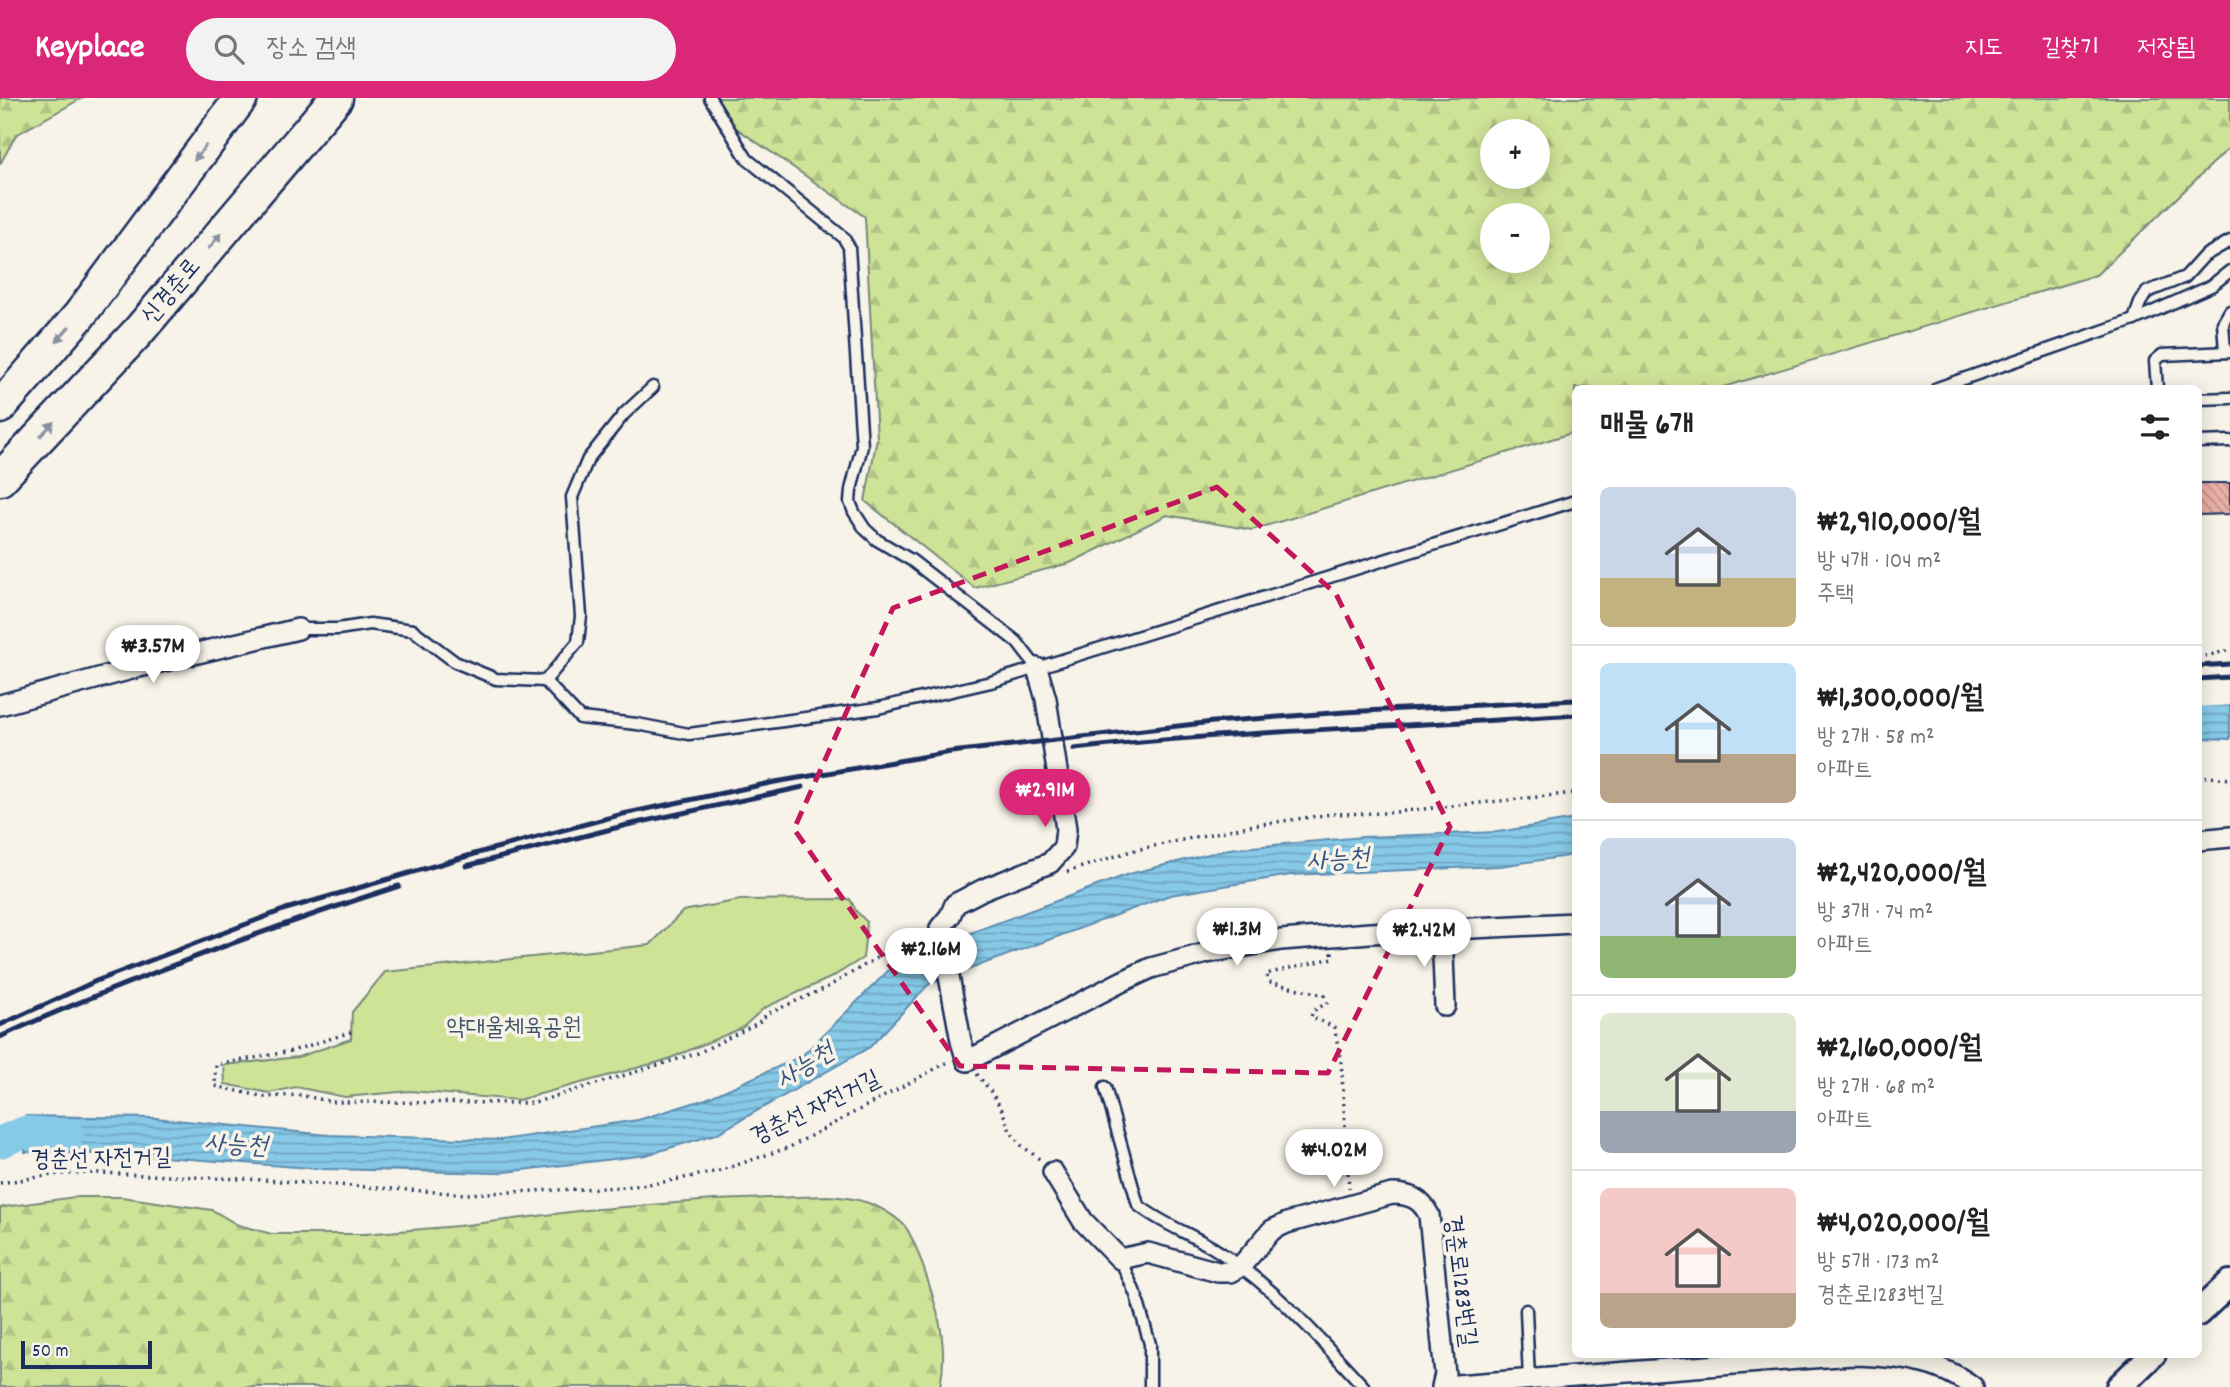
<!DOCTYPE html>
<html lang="ko">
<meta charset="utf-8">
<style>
:root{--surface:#fff;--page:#f2f2f2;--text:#222;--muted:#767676;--line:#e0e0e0;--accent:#db2777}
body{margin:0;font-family:Dekko,"Poor Story",sans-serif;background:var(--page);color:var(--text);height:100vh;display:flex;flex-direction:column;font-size:26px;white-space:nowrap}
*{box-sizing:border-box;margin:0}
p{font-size:23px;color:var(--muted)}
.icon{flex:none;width:38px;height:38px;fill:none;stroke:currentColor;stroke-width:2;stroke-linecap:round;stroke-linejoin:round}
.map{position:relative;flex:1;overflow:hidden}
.side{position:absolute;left:1572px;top:287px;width:630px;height:973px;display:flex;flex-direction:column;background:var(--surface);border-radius:10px;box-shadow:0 4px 18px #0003}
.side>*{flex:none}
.controls{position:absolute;left:1480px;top:21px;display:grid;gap:14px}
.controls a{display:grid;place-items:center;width:70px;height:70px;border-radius:50%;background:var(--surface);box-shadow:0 4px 18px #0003;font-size:35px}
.scale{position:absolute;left:21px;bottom:18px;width:131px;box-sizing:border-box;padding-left:7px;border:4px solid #1b2f5e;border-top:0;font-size:19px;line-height:24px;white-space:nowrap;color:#1b2f5e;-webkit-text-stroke:5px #f7f3e8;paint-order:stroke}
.price{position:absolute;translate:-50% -60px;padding:0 16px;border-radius:24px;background:#fff;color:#222;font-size:23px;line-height:46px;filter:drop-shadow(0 2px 4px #0008)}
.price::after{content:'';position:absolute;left:50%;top:42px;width:21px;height:16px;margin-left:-10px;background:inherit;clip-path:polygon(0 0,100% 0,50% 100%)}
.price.on{background:var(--accent);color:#fff}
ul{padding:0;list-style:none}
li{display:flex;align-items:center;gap:21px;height:175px;padding:0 28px}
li+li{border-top:2px solid var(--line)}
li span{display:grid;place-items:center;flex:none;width:196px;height:140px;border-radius:10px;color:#555}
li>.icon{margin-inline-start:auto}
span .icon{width:84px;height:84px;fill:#fffc;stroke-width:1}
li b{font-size:30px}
h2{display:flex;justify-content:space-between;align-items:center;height:84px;padding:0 28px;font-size:30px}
header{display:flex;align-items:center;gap:42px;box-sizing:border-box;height:98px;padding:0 35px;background:var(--accent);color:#fff}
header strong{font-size:33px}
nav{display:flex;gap:38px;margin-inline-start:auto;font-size:24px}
.search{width:490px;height:63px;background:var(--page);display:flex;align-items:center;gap:18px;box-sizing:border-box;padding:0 24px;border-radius:38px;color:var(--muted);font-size:26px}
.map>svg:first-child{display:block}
.forest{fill:url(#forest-firs);stroke:#75897a;stroke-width:2;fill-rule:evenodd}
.park{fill:#cfe397;stroke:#75897a;stroke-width:2}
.water{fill:url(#water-rules);stroke:#5c8cb1;stroke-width:2}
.pier{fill:#f7f3e8}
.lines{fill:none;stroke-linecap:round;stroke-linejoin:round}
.river{stroke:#87cae8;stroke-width:32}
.building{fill:url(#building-back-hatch);stroke:#1b2f5e;stroke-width:2}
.service-casing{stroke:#1b2f5e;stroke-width:15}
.minor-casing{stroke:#1b2f5e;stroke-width:24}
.tertiary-casing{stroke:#1b2f5e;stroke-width:30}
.trunk-casing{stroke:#1b2f5e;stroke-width:37}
.path{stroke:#1b2f5e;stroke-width:3.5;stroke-dasharray:2 5;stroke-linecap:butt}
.service{stroke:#f7f3e8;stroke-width:10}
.minor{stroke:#f7f3e8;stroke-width:19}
.tertiary{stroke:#f7f3e8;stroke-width:24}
.trunk{stroke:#f7f3e8;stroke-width:32}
.rail{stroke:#1b2f5e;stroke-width:5}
.oneway{fill:#8991a3}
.marked{fill:none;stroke:#c2185b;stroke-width:5;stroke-dasharray:14 9;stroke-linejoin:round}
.labels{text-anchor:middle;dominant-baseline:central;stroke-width:7;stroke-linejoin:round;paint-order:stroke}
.street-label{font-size:24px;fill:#1b2f5e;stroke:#f7f3e8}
.park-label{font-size:24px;fill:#3f5369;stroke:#f7f3e8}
.water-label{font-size:26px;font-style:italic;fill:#365680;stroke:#f7f3e8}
</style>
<header>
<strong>Keyplace</strong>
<div class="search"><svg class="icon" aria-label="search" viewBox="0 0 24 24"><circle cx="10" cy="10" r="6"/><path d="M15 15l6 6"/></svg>장소 검색</div>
<nav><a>지도</a><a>길찾기</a><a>저장됨</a></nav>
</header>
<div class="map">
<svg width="2230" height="1289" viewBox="0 0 2230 1289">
<defs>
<pattern id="forest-firs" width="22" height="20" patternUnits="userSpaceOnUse" patternTransform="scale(1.75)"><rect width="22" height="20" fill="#cfe397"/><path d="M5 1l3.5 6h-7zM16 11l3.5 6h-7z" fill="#b1c385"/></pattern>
<pattern id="water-rules" width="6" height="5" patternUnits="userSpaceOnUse" patternTransform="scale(1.75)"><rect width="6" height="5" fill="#87cae8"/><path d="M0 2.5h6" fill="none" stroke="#6ea4bf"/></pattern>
<pattern id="building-back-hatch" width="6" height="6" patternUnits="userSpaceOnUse" patternTransform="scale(1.75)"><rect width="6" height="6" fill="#eab0a5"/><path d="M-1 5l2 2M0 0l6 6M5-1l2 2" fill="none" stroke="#bd908a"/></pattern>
</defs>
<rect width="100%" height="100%" fill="#f7f3e8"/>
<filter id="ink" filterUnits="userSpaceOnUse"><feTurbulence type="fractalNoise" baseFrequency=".0143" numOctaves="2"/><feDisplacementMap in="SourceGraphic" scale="14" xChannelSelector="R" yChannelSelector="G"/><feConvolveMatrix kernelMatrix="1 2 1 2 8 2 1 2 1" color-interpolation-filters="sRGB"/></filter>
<g filter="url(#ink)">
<g class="forest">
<polygon points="0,0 82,0 16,37 0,66"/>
<path d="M710,0H2230V49L2096,177L1720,290H1575V334L1252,432L1167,417L1070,465L975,490L865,403L877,340L865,119L716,16ZM1493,33H1538V79H1493ZM1493,117H1538V163H1493Z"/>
<path d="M828,1098C858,1100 879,1105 902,1125C916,1137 941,1220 942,1241C944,1256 943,1274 940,1289H0V1110L4,1109L75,1099H122L212,1112L238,1127L272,1136H364L458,1128L586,1112L714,1102Z"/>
</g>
<polygon class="park" points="850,801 856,813 867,824 863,860 832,879 764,910 742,930 666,962 518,1002 410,993 345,999 296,989 269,995 225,986 224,967 298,959 351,941 352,914 385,874 650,847 683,813 740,802"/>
<g class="water">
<polygon points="2230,595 2230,641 2198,640 2198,609"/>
<polygon points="1575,721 1575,757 1500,768 1291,777 1170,797 929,886 870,949 716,1036 646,1057 498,1075 324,1071 136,1057 25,1054 25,1018 155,1020 329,1037 501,1042 638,1022 706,1001 802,958 900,861 1129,776 1229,751 1363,739 1498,734"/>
</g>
<polygon class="pier" points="2230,591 2230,607 2198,609 2198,605"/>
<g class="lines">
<polyline class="river" points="0,1044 25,1034 68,1037"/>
</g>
<polygon class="building" points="2198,385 2230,385 2230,416 2198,417"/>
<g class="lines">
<defs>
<g id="service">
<polyline points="710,0 747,61 843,139 849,149 862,348 851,392 850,404 854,414 865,431 877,442 911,462 1017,544 1037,570"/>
<polyline points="2134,222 2140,205 2147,194 2185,179 2204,158 2230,143"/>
<polyline points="2225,254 2223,225 2230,213"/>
<polyline points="1937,290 2134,222 2211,188 2230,173"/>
<polyline points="2157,290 2155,263 2162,257 2230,254"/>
<polyline points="2198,301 2230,300"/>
<polyline points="2198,344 2230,343"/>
<polyline points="298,531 338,531 370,526 413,532 455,564 496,581 545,583 580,620 637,626 689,636 878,610 991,584 1575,403"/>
<polyline points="545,583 578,544 581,518 572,399 588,361 624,316 653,289"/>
<path d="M1105,989L1138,1107C1163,1127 1192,1136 1218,1153C1276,1190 1318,1239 1364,1289"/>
<polyline points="1120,1161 1136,1197 1150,1246 1150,1289"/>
<polyline points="1526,1212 1529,1282"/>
</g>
<g id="minor">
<polyline points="1037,570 1046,601 1066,731 1064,749 1050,765 984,791 955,806 950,818 940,830 961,943 967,963 1123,883 1151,870 1207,855 1281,842 1370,835 1575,825"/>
<polyline points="0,607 139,569 298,531"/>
<polyline points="2198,742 2230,739"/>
<polyline points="1442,833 1445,908"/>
<path d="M1053,1074L1083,1123L1120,1161L1148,1155L1218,1174H1231L1241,1168L1272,1132L1287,1125L1392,1096C1410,1096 1421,1101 1429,1117L1445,1276L1442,1289"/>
<path d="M1443,1288L1852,1257C1894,1258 1939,1262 1973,1289"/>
</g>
<g id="tertiary">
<polyline points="2198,1215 2230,1185"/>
<polyline points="2119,1289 2153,1256"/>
</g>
<g id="trunk">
<polyline points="0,309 79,218 241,0"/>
<polyline points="0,381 137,235 336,0"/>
</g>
</defs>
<use href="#service" class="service-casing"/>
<use href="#minor" class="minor-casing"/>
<use href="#tertiary" class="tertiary-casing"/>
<use href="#trunk" class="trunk-casing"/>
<g class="path">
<polyline points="2198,560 2230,552"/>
<polyline points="2198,678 2230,681"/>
<polyline points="1067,774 1131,753 1248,728 1332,716 1386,715 1575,695"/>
<polyline points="1332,854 1333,860 1266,876 1269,884 1324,897 1327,905 1313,913 1311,919 1334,929 1341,962 1349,1090"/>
<polyline points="351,934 292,953 216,967 215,988 265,999 299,997 334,1004 533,1005 698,955 758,925 767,916 826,890 922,833"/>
<polyline points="977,976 992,995 1002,1012 1010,1033 1021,1047 1042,1063"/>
<polyline points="0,1085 59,1076 99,1075 265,1082 466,1096 625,1089 664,1084 719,1073 790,1049 948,964"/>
</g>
<use href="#service" class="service"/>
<use href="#minor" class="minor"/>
<use href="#tertiary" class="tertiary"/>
<use href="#trunk" class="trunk"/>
<g class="rail">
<polyline points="2198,568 2230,566"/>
<polyline points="2198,581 2230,579"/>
<path d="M1074,651C1240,632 1408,629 1575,617"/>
<polyline points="466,768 627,727 803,689"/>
<polyline points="0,927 96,883 286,811 485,753 623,716 775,684 951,654 1213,624 1345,614 1575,602"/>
<path d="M0,939C46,917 95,898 143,879C227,846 312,816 399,788"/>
</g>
</g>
<defs><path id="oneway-solid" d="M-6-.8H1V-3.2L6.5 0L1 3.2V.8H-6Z" transform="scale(1.75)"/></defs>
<g class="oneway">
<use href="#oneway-solid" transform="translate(200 55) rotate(127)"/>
<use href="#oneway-solid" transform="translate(215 143) rotate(-50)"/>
<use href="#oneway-solid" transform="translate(63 236) rotate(131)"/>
<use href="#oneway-solid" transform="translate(47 331) rotate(-47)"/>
</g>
</g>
<path class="marked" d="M1217,389L1336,496L1450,729L1328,975L960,968L794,731L893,510Z"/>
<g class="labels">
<g class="street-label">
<text transform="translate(172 194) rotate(-50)">신경춘로</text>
<text transform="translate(816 1011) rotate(-26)">경춘선 자전거길</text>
<text transform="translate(101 1062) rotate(-1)">경춘선 자전거길</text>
<text transform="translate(1459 1183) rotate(83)">경춘로1283번길</text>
</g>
<g class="park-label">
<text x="514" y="931">약대울체육공원</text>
</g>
<g class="water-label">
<text transform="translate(1338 763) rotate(-4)">사능천</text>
<text transform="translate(806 969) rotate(-32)">사능천</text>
<text transform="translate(236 1048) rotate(4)">사능천</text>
</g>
</g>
</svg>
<div class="controls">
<a>+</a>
<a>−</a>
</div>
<div class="scale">50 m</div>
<b class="price" style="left:153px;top:587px">₩3.57M</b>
<b class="price on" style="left:1045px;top:731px">₩2.91M</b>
<b class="price" style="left:1237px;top:870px">₩1.3M</b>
<b class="price" style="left:1424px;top:871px">₩2.42M</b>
<b class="price" style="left:931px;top:890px">₩2.16M</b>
<b class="price" style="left:1334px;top:1091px">₩4.02M</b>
<section class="side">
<h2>매물 6개<svg class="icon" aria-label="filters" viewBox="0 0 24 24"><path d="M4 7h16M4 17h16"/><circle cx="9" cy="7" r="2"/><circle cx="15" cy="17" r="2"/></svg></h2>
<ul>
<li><span style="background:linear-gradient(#c9d6e8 65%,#c2b280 0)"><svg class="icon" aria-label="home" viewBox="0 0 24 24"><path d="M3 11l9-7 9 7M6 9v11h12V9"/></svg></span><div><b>₩2,910,000/월</b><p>방 4개 · 104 m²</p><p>주택</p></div></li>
<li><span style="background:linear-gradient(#bfe0f5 65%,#b9a48a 0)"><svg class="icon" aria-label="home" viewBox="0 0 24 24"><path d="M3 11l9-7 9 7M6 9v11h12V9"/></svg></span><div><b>₩1,300,000/월</b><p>방 2개 · 58 m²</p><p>아파트</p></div></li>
<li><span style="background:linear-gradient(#c9d6e8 70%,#8fb573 0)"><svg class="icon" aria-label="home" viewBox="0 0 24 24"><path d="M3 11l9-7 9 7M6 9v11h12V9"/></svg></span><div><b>₩2,420,000/월</b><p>방 3개 · 74 m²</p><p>아파트</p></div></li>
<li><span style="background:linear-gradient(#dfe7d0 70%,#9aa5b1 0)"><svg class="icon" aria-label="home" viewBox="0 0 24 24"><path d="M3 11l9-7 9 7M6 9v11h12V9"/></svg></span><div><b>₩2,160,000/월</b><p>방 2개 · 68 m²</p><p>아파트</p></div></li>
<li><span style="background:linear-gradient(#f6c9c9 75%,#b9a48a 0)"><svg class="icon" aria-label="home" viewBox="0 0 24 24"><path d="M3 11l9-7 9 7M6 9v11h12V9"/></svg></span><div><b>₩4,020,000/월</b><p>방 5개 · 173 m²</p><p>경춘로1283번길</p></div></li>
</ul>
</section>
</div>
